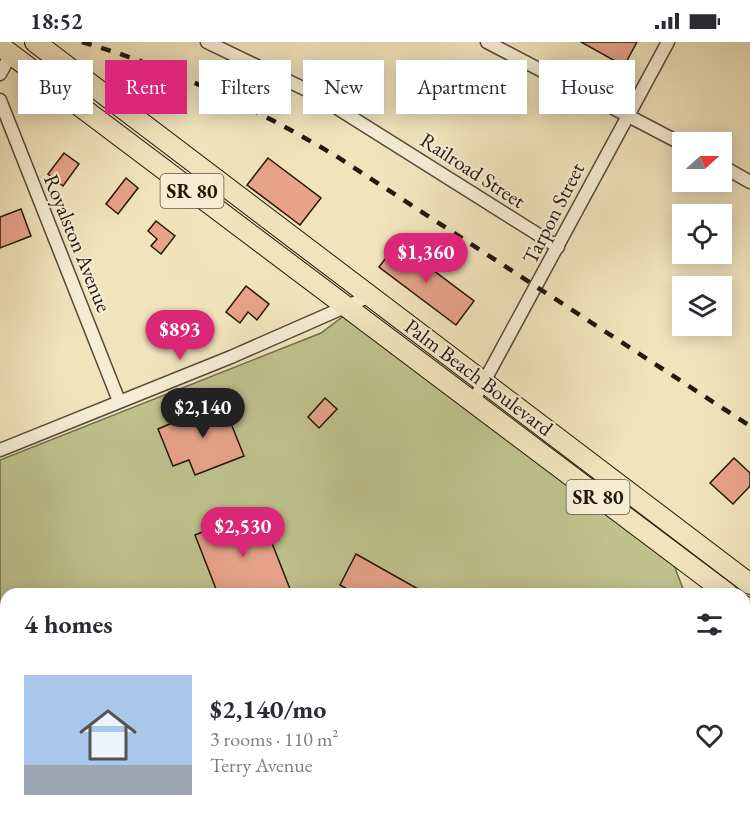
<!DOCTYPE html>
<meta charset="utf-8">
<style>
:root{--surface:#fff;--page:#f2f2f3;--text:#2b2b33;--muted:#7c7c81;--accent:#db2777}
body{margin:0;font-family:"EB Garamond",serif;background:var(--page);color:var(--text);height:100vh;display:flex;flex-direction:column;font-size:22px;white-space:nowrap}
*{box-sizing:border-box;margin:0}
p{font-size:20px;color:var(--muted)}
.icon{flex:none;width:33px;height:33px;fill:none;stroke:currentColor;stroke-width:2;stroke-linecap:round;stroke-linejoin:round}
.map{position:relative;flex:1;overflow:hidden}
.panel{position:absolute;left:0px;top:546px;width:750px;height:236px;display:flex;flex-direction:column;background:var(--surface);border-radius:18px 18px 0 0;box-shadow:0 3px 15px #0003}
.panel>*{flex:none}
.hud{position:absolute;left:18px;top:18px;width:714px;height:54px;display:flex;gap:12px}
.needle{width:39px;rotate:69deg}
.controls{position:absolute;left:672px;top:90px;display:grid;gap:12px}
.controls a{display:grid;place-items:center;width:60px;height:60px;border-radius:0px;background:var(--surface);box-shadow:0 3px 15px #0003;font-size:30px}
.price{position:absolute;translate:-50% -51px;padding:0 14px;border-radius:21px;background:var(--accent);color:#fff;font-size:20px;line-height:39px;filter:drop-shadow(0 2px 3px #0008)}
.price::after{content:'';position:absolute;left:50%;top:36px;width:18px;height:14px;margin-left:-9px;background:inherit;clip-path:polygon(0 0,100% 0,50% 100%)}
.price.on{background:#222;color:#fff}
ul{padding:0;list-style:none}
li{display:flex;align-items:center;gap:18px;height:150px;padding:0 24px}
li span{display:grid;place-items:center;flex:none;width:168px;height:120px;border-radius:0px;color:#555}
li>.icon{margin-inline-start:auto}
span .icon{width:72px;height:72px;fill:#fffc;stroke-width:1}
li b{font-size:26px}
h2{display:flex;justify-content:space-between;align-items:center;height:72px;padding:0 24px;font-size:26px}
.pill{padding:0 21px;border-radius:0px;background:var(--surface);box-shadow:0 3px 15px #0003;font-size:21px;line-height:54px}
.pill.on{background:var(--accent);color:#fff}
.status{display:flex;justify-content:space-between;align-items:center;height:42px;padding:0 30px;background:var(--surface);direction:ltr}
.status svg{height:16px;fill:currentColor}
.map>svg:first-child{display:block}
.pitch{fill:#bfc28d;stroke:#716c4c;stroke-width:1.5}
.building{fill:#e8a38a;stroke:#23160b;stroke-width:1.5}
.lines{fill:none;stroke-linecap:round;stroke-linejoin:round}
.minor-casing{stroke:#564a38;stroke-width:15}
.primary-casing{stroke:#23160b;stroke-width:22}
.minor{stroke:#f6edd4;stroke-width:12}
.primary{stroke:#f1e4bd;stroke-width:20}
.rail{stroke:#23160b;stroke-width:4.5;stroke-dasharray:10 10;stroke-linecap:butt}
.labels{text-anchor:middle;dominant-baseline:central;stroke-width:4.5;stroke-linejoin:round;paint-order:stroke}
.shield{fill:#f6edd4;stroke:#625647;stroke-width:1.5}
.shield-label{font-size:20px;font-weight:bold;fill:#23160b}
.street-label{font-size:21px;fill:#23160b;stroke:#f6edd4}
</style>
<div class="status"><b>18:52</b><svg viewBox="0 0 49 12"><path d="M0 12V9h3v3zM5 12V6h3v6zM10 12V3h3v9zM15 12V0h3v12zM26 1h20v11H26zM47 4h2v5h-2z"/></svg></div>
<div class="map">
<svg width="750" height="781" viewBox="0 0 750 781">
<rect width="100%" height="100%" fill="#f1e4bd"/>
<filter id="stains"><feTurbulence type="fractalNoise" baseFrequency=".00333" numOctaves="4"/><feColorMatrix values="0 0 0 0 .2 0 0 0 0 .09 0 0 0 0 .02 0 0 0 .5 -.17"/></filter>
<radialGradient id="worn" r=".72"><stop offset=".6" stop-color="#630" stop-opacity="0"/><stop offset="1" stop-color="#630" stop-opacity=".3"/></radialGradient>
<polygon class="pitch" points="349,270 669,510 685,552 6,552 6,776 744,776 744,710 750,726 750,781 0,781 0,418 321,291"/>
<g class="building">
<polygon points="581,0 637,0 624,24"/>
<polygon points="64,111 79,122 63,144 48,132"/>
<polygon points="268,116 321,156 300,183 247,143"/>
<polygon points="126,136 138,146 118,172 106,162"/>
<polygon points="21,167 31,194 0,206 0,175"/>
<polygon points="156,179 175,194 161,212 151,204 157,197 148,189"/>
<polygon points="397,201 474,259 456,283 379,225"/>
<polygon points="246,244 269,262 257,278 248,270 240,281 226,270"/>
<polygon points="218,349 244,414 195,433 189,418 173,424 158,387 179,378 182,384 210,373 203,355"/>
<polygon points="325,356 337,367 319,386 308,375"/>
<polygon points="734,416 750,431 750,444 733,462 710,441"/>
<polygon points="259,468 292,552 218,552 195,493"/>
<polygon points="356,512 427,552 356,552 340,543"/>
</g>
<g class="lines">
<defs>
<g id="minor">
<polyline points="207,0 313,51 558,205"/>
<polyline points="487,0 682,102"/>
<polyline points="0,32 11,12"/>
<polyline points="0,58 119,359"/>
<polyline points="722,124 750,140"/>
<polyline points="473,360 668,0"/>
<polyline points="0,408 231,315 370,254"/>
</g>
<g id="primary">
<polyline points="35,0 750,542"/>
<polyline points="0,4 728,552"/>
<polyline points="744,564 750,569"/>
</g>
</defs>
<use href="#minor" class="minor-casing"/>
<use href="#primary" class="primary-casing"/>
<use href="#minor" class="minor"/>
<use href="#primary" class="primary"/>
<path class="rail" d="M82,0C172,26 255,66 336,114L750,384"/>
</g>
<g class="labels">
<g class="shield">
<rect x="160.5" y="132" width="63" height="34" rx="4.5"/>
<rect x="566.5" y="438" width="63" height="34" rx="4.5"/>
</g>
<g class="shield-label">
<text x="192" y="149">SR 80</text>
<text x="598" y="455">SR 80</text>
</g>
<g class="street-label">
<text transform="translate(473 128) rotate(33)">Railroad Street</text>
<text transform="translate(553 171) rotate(-63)">Tarpon Street</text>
<text transform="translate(78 201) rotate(68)">Royalston Avenue</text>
<text transform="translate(479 335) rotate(37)">Palm Beach Boulevard</text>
</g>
</g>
<rect width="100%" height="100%" filter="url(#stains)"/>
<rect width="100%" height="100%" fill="url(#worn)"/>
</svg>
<div class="controls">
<a><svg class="needle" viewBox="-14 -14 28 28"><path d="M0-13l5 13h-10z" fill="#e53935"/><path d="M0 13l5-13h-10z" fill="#7c7c81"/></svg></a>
<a><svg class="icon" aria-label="locate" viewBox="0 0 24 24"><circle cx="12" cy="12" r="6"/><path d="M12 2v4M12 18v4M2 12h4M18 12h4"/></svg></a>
<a><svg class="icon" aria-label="layers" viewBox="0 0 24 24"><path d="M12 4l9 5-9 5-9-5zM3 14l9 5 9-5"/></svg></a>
</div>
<b class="price" style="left:426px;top:242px">$1,360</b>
<b class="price" style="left:180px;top:319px">$893</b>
<b class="price on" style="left:203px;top:397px">$2,140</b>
<b class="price" style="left:243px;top:516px">$2,530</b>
<div class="hud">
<a class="pill">Buy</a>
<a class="pill on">Rent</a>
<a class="pill">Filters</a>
<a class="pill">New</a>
<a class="pill">Apartment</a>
<a class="pill">House</a>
</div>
<section class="panel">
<h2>4 homes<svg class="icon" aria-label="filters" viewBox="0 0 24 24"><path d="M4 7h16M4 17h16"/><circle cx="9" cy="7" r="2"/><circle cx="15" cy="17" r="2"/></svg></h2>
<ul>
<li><span style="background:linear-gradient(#a9c7e8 75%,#9aa5b1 0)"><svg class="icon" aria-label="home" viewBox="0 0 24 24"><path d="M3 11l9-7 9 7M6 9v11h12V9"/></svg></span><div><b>$2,140/mo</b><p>3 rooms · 110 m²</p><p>Terry Avenue</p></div><svg class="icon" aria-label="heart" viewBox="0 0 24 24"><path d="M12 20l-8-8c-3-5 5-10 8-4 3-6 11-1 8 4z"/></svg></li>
</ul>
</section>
</div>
